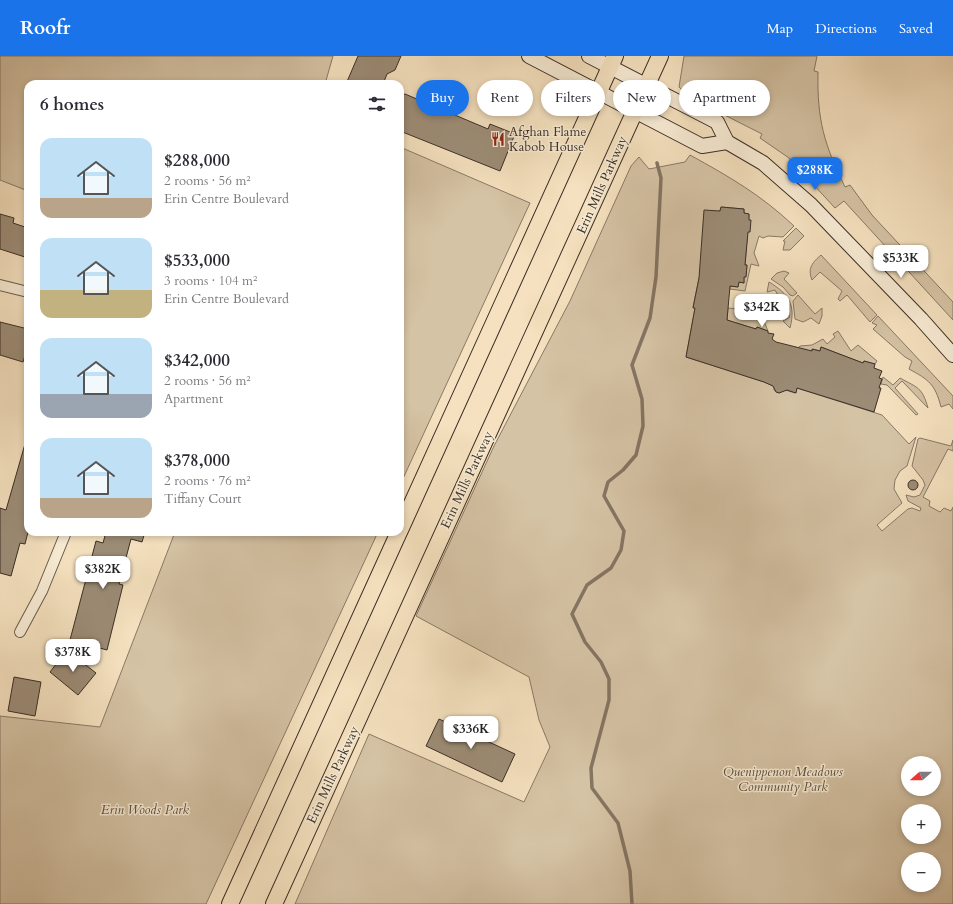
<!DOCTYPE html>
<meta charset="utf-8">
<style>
:root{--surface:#fff;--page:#f7f7f7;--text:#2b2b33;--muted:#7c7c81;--accent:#1a73e8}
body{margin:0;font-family:Cardo,serif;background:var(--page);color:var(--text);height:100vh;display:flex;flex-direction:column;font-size:15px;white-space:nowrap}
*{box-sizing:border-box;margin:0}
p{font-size:13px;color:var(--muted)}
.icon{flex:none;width:22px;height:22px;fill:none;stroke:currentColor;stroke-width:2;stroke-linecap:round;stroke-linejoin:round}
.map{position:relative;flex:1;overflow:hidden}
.drawer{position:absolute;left:24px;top:24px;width:380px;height:456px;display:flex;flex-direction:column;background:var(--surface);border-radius:12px;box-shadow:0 2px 6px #0003}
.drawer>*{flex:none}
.hud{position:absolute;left:416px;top:24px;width:380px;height:36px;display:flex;gap:8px}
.needle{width:26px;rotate:249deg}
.tools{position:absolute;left:901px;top:700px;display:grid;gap:8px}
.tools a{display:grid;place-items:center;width:40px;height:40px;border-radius:50%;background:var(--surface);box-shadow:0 2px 6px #0003;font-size:20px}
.price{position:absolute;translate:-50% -34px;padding:0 9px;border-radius:8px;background:#fff;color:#222;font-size:13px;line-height:26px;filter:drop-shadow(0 1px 2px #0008)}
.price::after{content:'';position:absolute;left:50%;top:24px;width:12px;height:9px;margin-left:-6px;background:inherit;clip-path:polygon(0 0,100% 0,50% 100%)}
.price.current{background:var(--accent);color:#fff}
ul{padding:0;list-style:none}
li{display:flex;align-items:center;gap:12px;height:100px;padding:0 16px}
li span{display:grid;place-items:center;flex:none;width:112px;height:80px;border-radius:12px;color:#555}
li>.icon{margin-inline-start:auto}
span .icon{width:48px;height:48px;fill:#fffc;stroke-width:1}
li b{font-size:17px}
h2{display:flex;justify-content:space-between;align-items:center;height:48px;padding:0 16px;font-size:17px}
.tag{padding:0 14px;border-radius:18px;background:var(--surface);box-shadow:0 2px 6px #0003;font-size:14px;line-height:36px}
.tag.current{background:var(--accent);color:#fff}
header{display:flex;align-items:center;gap:24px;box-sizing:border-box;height:56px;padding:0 20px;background:var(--accent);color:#fff}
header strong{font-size:19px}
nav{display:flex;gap:22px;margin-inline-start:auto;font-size:14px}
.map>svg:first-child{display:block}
.green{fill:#d5c3a5;stroke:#887966;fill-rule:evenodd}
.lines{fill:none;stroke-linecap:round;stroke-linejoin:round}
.stream{stroke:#857563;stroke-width:3.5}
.building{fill:#9c8c76;stroke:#3b2f26}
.street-casing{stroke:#6a5c4c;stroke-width:12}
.secondary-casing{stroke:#3b2f26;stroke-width:16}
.primary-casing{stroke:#3b2f26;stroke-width:18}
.street{stroke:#f8ecd5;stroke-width:10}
.secondary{stroke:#f8ecd5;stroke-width:14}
.primary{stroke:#f5e1bf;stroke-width:16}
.labels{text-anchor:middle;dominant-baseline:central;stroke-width:3;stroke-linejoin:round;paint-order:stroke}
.poi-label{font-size:13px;fill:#3b2f26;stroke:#f8ecd5;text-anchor:start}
.street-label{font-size:13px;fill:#3b2f26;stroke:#f8ecd5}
.park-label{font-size:13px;font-style:italic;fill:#5a4d3f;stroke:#f8ecd5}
</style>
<header>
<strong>Roofr</strong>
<nav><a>Map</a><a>Directions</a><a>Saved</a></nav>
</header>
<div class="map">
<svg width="953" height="848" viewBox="0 0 953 848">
<rect width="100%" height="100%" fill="#f5e1bf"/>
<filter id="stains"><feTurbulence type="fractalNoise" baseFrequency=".005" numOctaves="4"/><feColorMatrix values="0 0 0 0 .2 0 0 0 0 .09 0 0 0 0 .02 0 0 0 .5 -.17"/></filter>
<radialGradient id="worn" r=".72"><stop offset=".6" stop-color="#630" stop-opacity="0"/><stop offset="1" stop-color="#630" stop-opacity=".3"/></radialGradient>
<g class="green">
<polygon points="0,0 333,0 325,28 28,28 28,135 0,124"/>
<path d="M684,0H817L814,15L818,16C817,64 824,88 845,131L850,129L872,159L953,246V264L844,145L835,152L789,102L760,82L762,78L691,42L679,31Z"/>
<polygon points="400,91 530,147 400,429"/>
<path d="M690,99C730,121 761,139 794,170L783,181L768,180L763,182L759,180L754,197L759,210L751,208L745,235L730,233V230L738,231L739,226L744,227V221L746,220L747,209H745L749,158L744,157V153L721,151L699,222L693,251L695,252L686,301L764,326L774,330V334L779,337L785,334L795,337L797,332L882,359L909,388L916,381L907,410L900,415L895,424L894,433L902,447L877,469L882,475L908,453L912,452L920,455L921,452L908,445L906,439L914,441L920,439L925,429L923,424L912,410L918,383L920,382L951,390L953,384V395L948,393L923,441L930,445L929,450L940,456L944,452L951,455L953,451V848H295L369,678L524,746L550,691L539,664L529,621L416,560L494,390L570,245L631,110L639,101L649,113L685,106ZM908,707H934V733H908ZM908,755H934V781H908ZM908,803H934V829H908Z"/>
<polygon points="796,172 804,180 790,194 783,194 785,185 783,185"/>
<path d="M821,199L877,259L870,266L847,239L840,245L838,243L842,235L820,216L812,224C807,212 813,206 821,199Z"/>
<polygon points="784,215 789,217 784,223 797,237 793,240 790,239 783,231 771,223 777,217"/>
<path d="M769,226C789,238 796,249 790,272L783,265L790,261L775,234L767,236Z"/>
<polygon points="798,239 815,258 822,252 822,260 819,268 811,262 803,266 795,263 793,245"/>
<polygon points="728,252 751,254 760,256 768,275 757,271 756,273 727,264"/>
<path d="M878,260L953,340V353L949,348L941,351C935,328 929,324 909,313L912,305L905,301L873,273L877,269L872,267Z"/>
<polygon points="838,275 851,295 858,289 877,305 875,308 864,305 863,307 821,291 820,295 813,293 810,300 806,294 798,292 800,290 812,289 823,283 827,288 835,281 833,278"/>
<path d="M883,321L893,329L900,322C918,332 922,331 928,352L902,325L895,332L918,358L916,359L891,333L887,329L881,328Z"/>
<polygon points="175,476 378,476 206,848 0,848 0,660 100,671"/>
</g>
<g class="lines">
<polyline class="stream" points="632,848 630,815 618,767 592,732 591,712 609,644 609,623 601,606 585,586 572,558 587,529 611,512 621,494 624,475 604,440 608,426 623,414 636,399 643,370 642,343 632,309 650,262 656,221 661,122 657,107"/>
</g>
<g class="building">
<polygon points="358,0 401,0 395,14 387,18 383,28 346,28"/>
<polygon points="405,38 488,73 490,68 515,78 500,115 400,75 400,40"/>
<polygon points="721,151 744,153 744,157 749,158 749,164 751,164 750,176 748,176 745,209 747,209 746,221 744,221 744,227 739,226 738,231 730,230 727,264 756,273 757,271 768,275 768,277 774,278 772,283 776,286 812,295 812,293 820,295 821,291 863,307 864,305 875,308 874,312 882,315 879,322 882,323 879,332 881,332 874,356 797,332 796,337 787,334 779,337 776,336 773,330 764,326 686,301 695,252 693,252 699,222 704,154 720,155"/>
<polygon points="0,158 14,162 13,167 28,172 28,202 0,193"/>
<polygon points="0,266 28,273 28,290 23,306 0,299"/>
<polygon points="25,388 28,389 28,476 25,488 20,487 11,520 0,517 0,452 6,454"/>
<circle cx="913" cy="429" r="5"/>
<polygon points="106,476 145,476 142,486 131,483 119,528 123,529 107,594 70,584 96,485 103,487"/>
<polygon points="67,594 96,617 78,639 50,616"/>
<polygon points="14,621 41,626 35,660 8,655"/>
<polygon points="439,663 515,698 502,726 426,690"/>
</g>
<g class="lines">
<defs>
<g id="street">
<polyline points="0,229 28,236"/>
<polyline points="20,576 42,535 66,476"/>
</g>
<g id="secondary">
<polyline points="529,0 702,90 727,86"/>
<polyline points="589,0 717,66 727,86 763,107 811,149 921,263 953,299"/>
</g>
<g id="primary">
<polyline points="400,474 615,0"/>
<polyline points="230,848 399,476"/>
<polyline points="274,848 660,0"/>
</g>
</defs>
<use href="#street" class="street-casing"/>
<use href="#secondary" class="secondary-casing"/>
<use href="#primary" class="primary-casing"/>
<use href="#street" class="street"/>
<use href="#secondary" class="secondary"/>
<use href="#primary" class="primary"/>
</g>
<defs>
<symbol id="restaurant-bare" viewBox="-9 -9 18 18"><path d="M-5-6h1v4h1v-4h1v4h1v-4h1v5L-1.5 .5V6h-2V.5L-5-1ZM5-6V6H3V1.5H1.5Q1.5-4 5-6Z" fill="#8f2418" stroke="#f8ecd5" stroke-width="2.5" paint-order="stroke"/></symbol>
</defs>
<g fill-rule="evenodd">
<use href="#restaurant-bare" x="488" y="73" width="20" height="20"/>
</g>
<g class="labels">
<g class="poi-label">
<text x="509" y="76">Afghan Flame<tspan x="509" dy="15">Kabob House</tspan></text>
</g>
<g class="street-label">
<text transform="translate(602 129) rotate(-66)">Erin Mills Parkway</text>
<text transform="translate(467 424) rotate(-65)">Erin Mills Parkway</text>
<text transform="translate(333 719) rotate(-65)">Erin Mills Parkway</text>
</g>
<g class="park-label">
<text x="783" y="716">Quenippenon Meadows<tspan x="783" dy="15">Community Park</tspan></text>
<text x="145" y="754">Erin Woods Park</text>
</g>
</g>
<rect width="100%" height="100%" filter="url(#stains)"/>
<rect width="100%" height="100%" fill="url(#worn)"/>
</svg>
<div class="tools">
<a><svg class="needle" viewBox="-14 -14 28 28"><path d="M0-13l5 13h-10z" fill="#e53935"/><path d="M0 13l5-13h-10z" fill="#7c7c81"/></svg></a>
<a>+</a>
<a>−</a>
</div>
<b class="price current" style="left:815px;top:135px">$288K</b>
<b class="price" style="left:901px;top:223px">$533K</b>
<b class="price" style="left:762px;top:272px">$342K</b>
<b class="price" style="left:103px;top:534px">$382K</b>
<b class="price" style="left:73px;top:617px">$378K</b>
<b class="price" style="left:471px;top:694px">$336K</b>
<div class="hud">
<a class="tag current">Buy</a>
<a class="tag">Rent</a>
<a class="tag">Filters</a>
<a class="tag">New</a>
<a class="tag">Apartment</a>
</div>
<section class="drawer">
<h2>6 homes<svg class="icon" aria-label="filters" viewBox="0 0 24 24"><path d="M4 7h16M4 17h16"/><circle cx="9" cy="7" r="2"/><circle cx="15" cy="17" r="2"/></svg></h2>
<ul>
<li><span style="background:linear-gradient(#bfe0f5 75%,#b9a48a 0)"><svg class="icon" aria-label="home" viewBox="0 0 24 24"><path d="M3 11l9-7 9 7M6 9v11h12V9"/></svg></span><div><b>$288,000</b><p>2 rooms · 56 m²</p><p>Erin Centre Boulevard</p></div></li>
<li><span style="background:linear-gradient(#bfe0f5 65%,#c2b280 0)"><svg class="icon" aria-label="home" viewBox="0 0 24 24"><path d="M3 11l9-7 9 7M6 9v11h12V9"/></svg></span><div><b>$533,000</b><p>3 rooms · 104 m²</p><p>Erin Centre Boulevard</p></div></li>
<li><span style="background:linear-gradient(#bfe0f5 70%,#9aa5b1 0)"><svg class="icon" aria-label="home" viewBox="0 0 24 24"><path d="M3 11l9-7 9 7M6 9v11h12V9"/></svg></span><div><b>$342,000</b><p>2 rooms · 56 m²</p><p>Apartment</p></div></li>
<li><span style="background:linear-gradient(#bfe0f5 75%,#b9a48a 0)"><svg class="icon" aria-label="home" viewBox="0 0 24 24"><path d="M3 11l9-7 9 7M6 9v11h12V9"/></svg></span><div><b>$378,000</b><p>2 rooms · 76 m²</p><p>Tiffany Court</p></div></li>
</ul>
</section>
</div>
